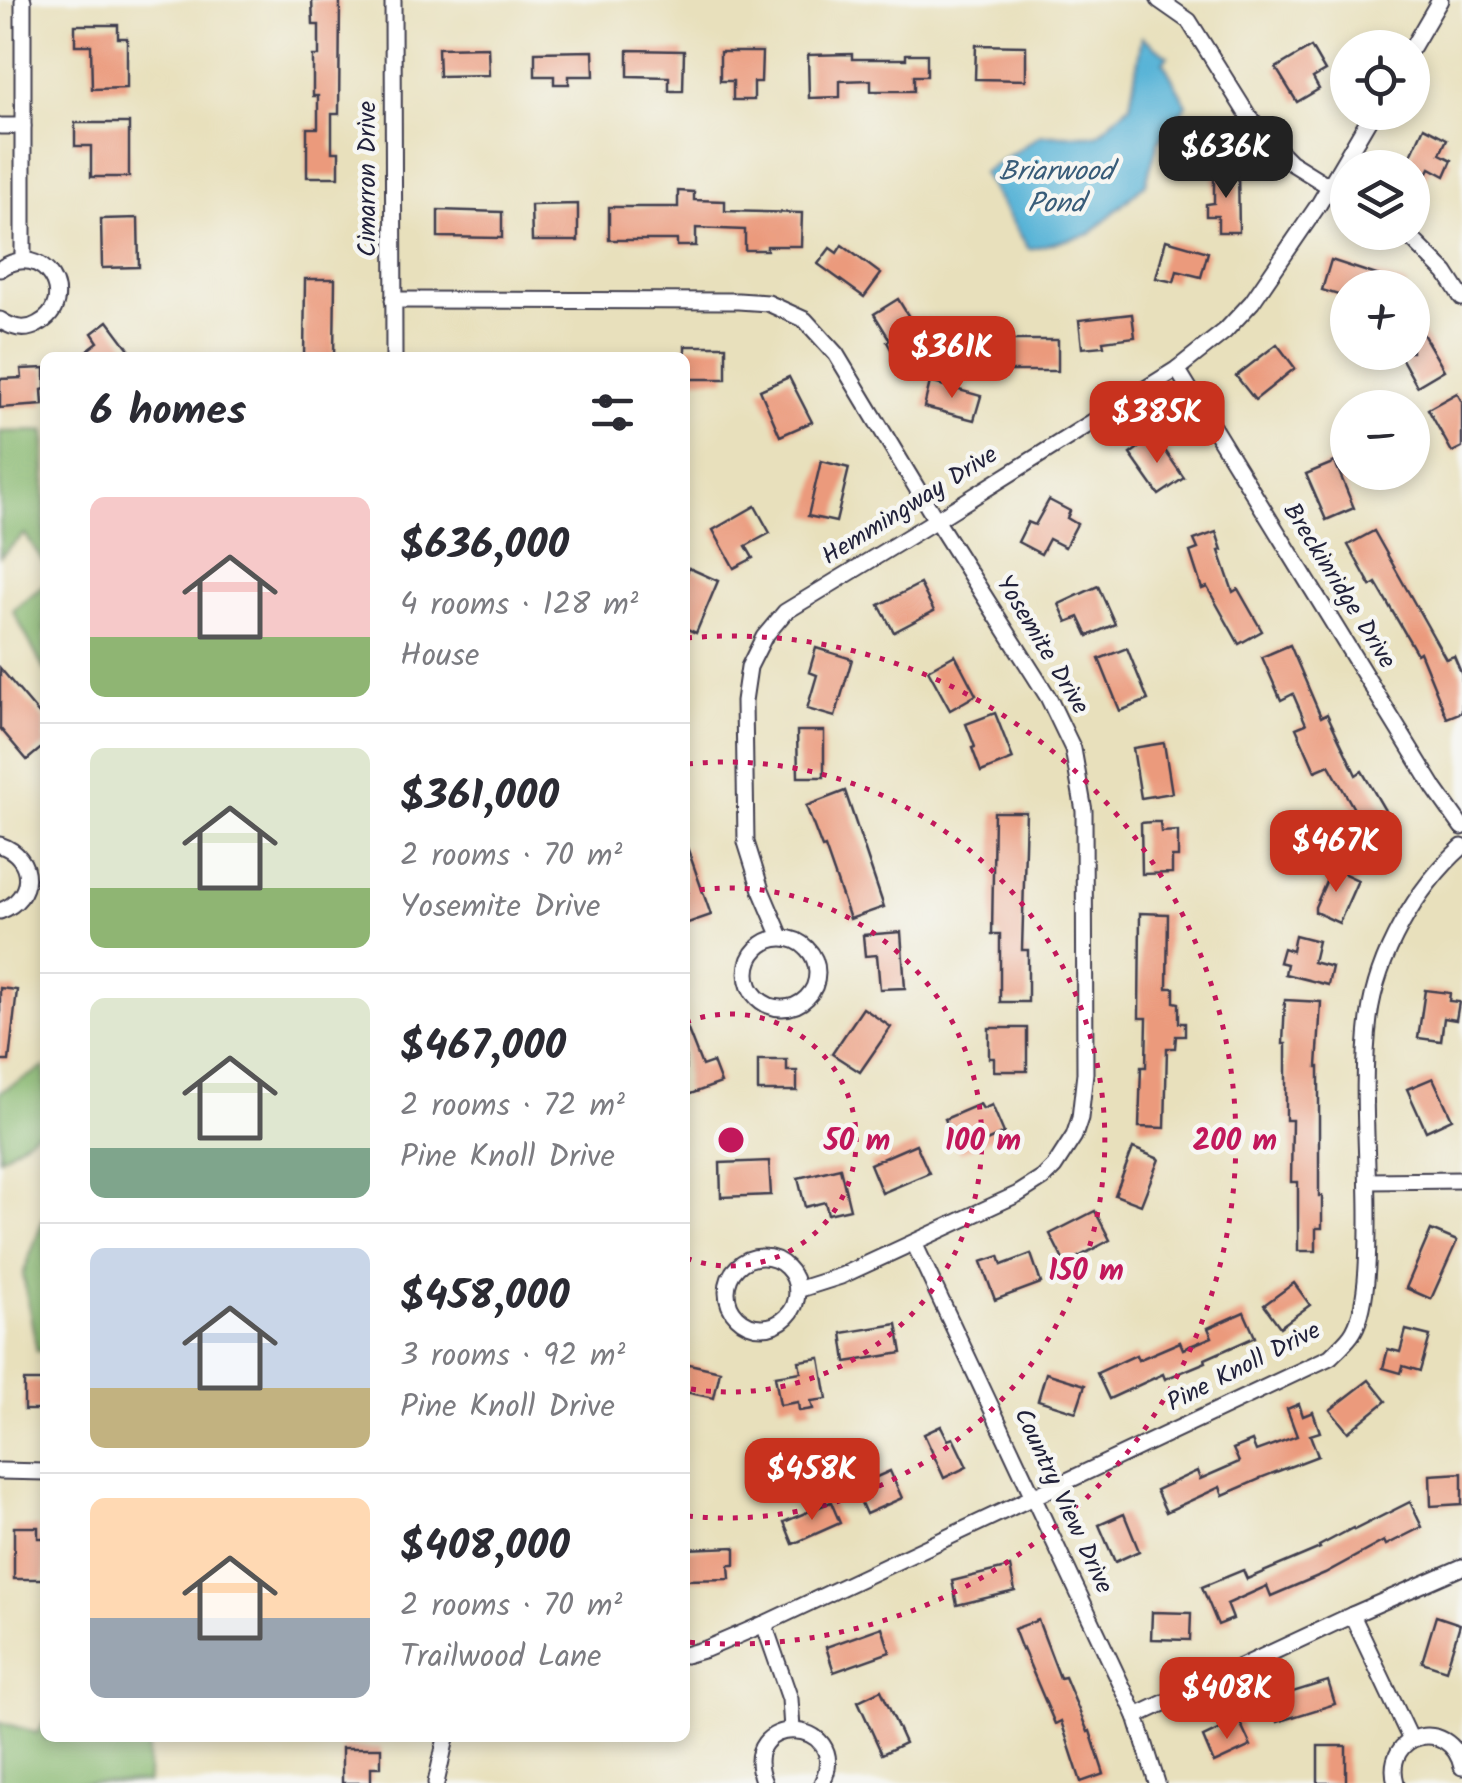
<!DOCTYPE html>
<meta charset="utf-8">
<style>
:root{--surface:#fff;--page:#f7f7f7;--text:#2b2b33;--muted:#7c7c81;--line:#e1e1e2;--accent:#c8321e}
body{margin:0;font-family:Kalam,sans-serif;background:var(--page);color:var(--text);height:100vh;display:flex;flex-direction:column;font-size:38px;white-space:nowrap}
*{box-sizing:border-box;margin:0}
p{font-size:32px;color:var(--muted)}
.icon{flex:none;width:55px;height:55px;fill:none;stroke:currentColor;stroke-width:2;stroke-linecap:round;stroke-linejoin:round}
.map{position:relative;flex:1;overflow:hidden}
.sheet{position:absolute;left:40px;top:352px;width:650px;height:1390px;display:flex;flex-direction:column;background:var(--surface);border-radius:15px;box-shadow:0 5px 15px #0003}
.sheet>*{flex:none}
.fabs{position:absolute;left:1330px;top:30px;display:grid;gap:20px}
.fabs a{display:grid;place-items:center;width:100px;height:100px;border-radius:50%;background:var(--surface);box-shadow:0 5px 15px #0003;font-size:50px}
.price{position:absolute;translate:-50% -85px;padding:0 22px;border-radius:20px;background:var(--accent);color:#fff;font-size:32px;line-height:65px;filter:drop-shadow(0 2px 5px #0008)}
.price::after{content:'';position:absolute;left:50%;top:60px;width:30px;height:22px;margin-left:-15px;background:inherit;clip-path:polygon(0 0,100% 0,50% 100%)}
.price.current{background:#222;color:#fff}
ul{padding:0;list-style:none}
li{display:flex;align-items:center;gap:30px;height:250px;padding:0 50px}
li+li{border-top:2px solid var(--line)}
li span{display:grid;place-items:center;flex:none;width:280px;height:200px;border-radius:15px;color:#555}
li>.icon{margin-inline-start:auto}
span .icon{width:120px;height:120px;fill:#fffc;stroke-width:1}
li b{font-size:42px}
h2{display:flex;justify-content:space-between;align-items:center;height:120px;padding:0 50px;font-size:42px}
.map>svg:first-child{display:block}
.forest{fill:#8ab972;stroke:#566e56;stroke-width:2.5}
.water{fill:#59b4d7;stroke:#3e6b89;stroke-width:2.5}
.building{fill:#eb9a7c}
.lines{fill:none;stroke-linecap:round;stroke-linejoin:round}
.street-casing{stroke:#403e4e;stroke-width:19}
.street{stroke:#fff;stroke-width:15}
.ring{fill:none;stroke:#c2185b;stroke-width:5;stroke-dasharray:5 10}
.labels{text-anchor:middle;dominant-baseline:central;stroke-width:9;stroke-linejoin:round;paint-order:stroke}
.street-label{font-size:25px;fill:#22223b;stroke:#f6f6f2}
.water-label{font-size:28px;font-style:italic;fill:#385c79;stroke:#f6f6f2}
.centre{fill:#c2185b;stroke:#f6f6f2;stroke-width:5}
.ring-label{font-size:30px;text-anchor:middle;font-weight:bold;fill:#c2185b;stroke:#f6f6f2;stroke-width:9;stroke-linejoin:round;paint-order:stroke}
</style>
<div class="map">
<svg width="1462" height="1783" viewBox="0 0 1462 1783">
<rect width="100%" height="100%" fill="#f6f6f2"/>
<filter id="ink" filterUnits="userSpaceOnUse"><feTurbulence type="fractalNoise" baseFrequency=".01" numOctaves="2"/><feDisplacementMap in="SourceGraphic" scale="20" xChannelSelector="R" yChannelSelector="G"/><feConvolveMatrix kernelMatrix="1 2 1 2 8 2 1 2 1" color-interpolation-filters="sRGB"/></filter>
<filter id="wash" filterUnits="userSpaceOnUse"><feTurbulence type="fractalNoise" baseFrequency=".0048" numOctaves="4" result="noise"/><feDisplacementMap in="SourceGraphic" scale="40" xChannelSelector="R" yChannelSelector="G"/><feGaussianBlur stdDeviation="2.25" result="paint"/><feColorMatrix in="noise" values="0 0 0 0 0 0 0 0 0 0 0 0 0 0 0 0 0 1.4 0 .05"/><feComposite in="paint" operator="in"/></filter>
<g filter="url(#wash)">
<rect width="100%" height="100%" fill="#e8e0bc"/>
<g class="forest">
<polygon points="45,431 45,564 25,534 0,557 0,432"/>
<polygon points="45,584 45,672 13,610"/>
<polygon points="45,1067 45,1126 0,1158 0,1092"/>
<polygon points="45,1215 45,1350 37,1351 23,1274"/>
<polygon points="45,1721 45,1738 148,1738 148,1783 0,1783 0,1722 37,1733"/>
</g>
<polygon class="water" points="1142,37 1168,56 1163,62 1187,105 1158,142 1146,183 1090,234 1029,249 982,173 1041,135 1097,135 1130,105"/>
<g id="blocks">
<g class="building">
<polygon points="312,0 340,0 339,114 332,114 332,152 339,152 339,177 307,177 307,128 318,128 318,96 313,96 313,56 319,56 319,25 313,25"/>
<polygon points="75,25 118,25 118,38 127,38 127,88 92,89 91,45 75,45"/>
<polygon points="976,45 1026,46 1026,80 975,79"/>
<polygon points="488,47 489,75 439,76 438,48"/>
<polygon points="1311,47 1325,71 1313,78 1319,89 1297,102 1276,68"/>
<polygon points="628,50 684,51 683,91 669,91 669,77 628,76"/>
<polygon points="593,51 594,76 569,76 569,84 554,84 554,76 535,76 535,52"/>
<polygon points="720,52 762,52 761,82 754,82 754,100 733,100 733,81 720,81"/>
<polygon points="852,54 852,59 906,59 906,54 927,54 927,76 914,76 914,91 871,91 871,80 840,81 840,97 809,98 808,55"/>
<polygon points="75,123 129,123 129,177 91,177 91,146 75,146"/>
<polygon points="1424,127 1447,139 1440,154 1452,160 1445,176 1430,168 1423,182 1412,177 1412,168 1405,168"/>
<polygon points="1238,170 1239,232 1218,232 1218,216 1206,216 1206,204 1214,203 1214,171"/>
<polygon points="678,191 694,192 694,200 725,201 725,211 802,213 801,246 767,246 767,250 745,250 745,230 696,228 696,246 677,246 677,240 609,240 609,207 678,207"/>
<polygon points="578,204 578,241 532,241 531,205"/>
<polygon points="438,210 502,212 502,238 438,237"/>
<polygon points="138,218 139,267 102,268 101,219"/>
<polygon points="1166,240 1208,252 1201,277 1177,271 1174,282 1156,278"/>
<polygon points="842,245 881,274 864,297 818,264 830,248 837,253"/>
<polygon points="1331,260 1407,285 1406,288 1348,288 1348,298 1322,290"/>
<polygon points="305,279 335,279 334,358 304,358"/>
<polygon points="898,299 925,343 897,360 887,342 890,340 874,314"/>
<polygon points="1132,314 1135,337 1103,341 1104,346 1082,348 1079,320"/>
<polygon points="1412,315 1444,370 1417,386 1398,352 1412,352"/>
<polygon points="108,321 129,349 119,358 77,358 98,342 92,333"/>
<rect x="994" y="340" width="64" height="31"/>
<polygon points="1277,344 1295,368 1255,400 1236,376"/>
<rect x="685" y="346" width="41" height="33"/>
<polygon points="45,368 45,389 42,390 43,405 0,408 0,379 22,378 21,369"/>
<polygon points="789,377 812,422 780,436 760,390"/>
<polygon points="930,382 981,396 974,420 924,407"/>
<polygon points="1457,393 1462,402 1462,447 1452,452 1428,409"/>
<polygon points="1155,436 1184,478 1159,495 1130,454"/>
<polygon points="821,461 849,468 836,522 808,516"/>
<polygon points="1335,462 1354,508 1326,520 1306,474"/>
<polygon points="1049,500 1070,511 1067,518 1077,524 1065,547 1049,539 1041,554 1018,542 1028,522 1035,525"/>
<polygon points="755,506 770,533 746,546 753,558 734,568 713,530"/>
<polygon points="1374,531 1446,659 1454,656 1462,675 1462,712 1447,718 1420,652 1417,654 1376,583 1371,586 1348,545"/>
<polygon points="1216,532 1222,550 1219,551 1233,592 1238,589 1262,631 1239,644 1207,587 1202,589 1190,552 1198,549 1194,540"/>
<polygon points="689,568 718,581 696,633 685,628 685,577"/>
<polygon points="920,584 934,611 894,632 879,605"/>
<polygon points="1098,586 1115,624 1088,636 1079,617 1067,622 1059,604"/>
<polygon points="1290,645 1321,717 1327,714 1356,775 1362,771 1397,831 1374,844 1329,765 1315,771 1296,728 1306,724 1293,694 1281,700 1262,657"/>
<polygon points="816,648 852,659 835,717 807,709 817,675 809,672"/>
<polygon points="1127,648 1148,700 1120,711 1099,659"/>
<polygon points="955,655 976,695 950,710 928,670"/>
<polygon points="0,668 45,721 45,745 27,760 0,728"/>
<polygon points="995,713 1013,759 981,772 972,748 975,747 966,724"/>
<polygon points="797,731 824,731 824,777 798,777"/>
<polygon points="1164,743 1172,793 1141,798 1133,748"/>
<polygon points="845,791 884,907 850,919 825,847 822,848 806,806"/>
<polygon points="994,812 1026,812 1022,950 1028,950 1028,1002 1000,1002 1000,934 992,934"/>
<polygon points="1152,822 1160,822 1161,832 1178,831 1178,857 1172,857 1172,873 1142,874 1141,823"/>
<polygon points="685,847 687,847 711,915 685,924"/>
<polygon points="1332,868 1358,880 1339,923 1315,912 1315,907"/>
<polygon points="1140,913 1168,914 1167,988 1174,988 1174,1002 1179,1003 1179,1023 1185,1023 1185,1036 1176,1036 1175,1048 1167,1048 1165,1128 1139,1127 1141,1067 1146,1067 1147,1018 1139,1018"/>
<polygon points="901,932 905,988 880,989 877,955 865,956 863,935"/>
<polygon points="1295,935 1318,941 1313,962 1332,967 1328,985 1285,974 1287,964 1279,962 1283,948 1292,951"/>
<polygon points="0,988 17,990 9,1061 0,1061"/>
<polygon points="1425,990 1450,993 1449,1001 1459,1002 1456,1020 1444,1018 1441,1041 1418,1038"/>
<polygon points="1285,1000 1321,1002 1317,1067 1319,1067 1319,1196 1322,1196 1322,1228 1316,1228 1316,1251 1298,1251 1298,1182 1291,1182 1292,1120 1286,1120 1286,1044 1283,1044"/>
<polygon points="863,1008 891,1027 860,1072 832,1054"/>
<polygon points="686,1025 702,1066 713,1062 721,1083 685,1096"/>
<polygon points="989,1028 1027,1028 1027,1071 994,1071 994,1058 989,1058"/>
<polygon points="758,1060 787,1060 787,1071 797,1071 797,1091 758,1091"/>
<polygon points="1433,1078 1452,1119 1426,1131 1407,1089"/>
<polygon points="980,1104 983,1109 992,1105 1004,1133 960,1153 945,1119"/>
<polygon points="916,1144 929,1173 882,1193 870,1164"/>
<polygon points="1133,1148 1159,1159 1141,1205 1115,1195"/>
<polygon points="769,1161 771,1195 721,1197 720,1163"/>
<polygon points="840,1168 850,1209 828,1214 825,1202 805,1207 798,1178"/>
<polygon points="1095,1211 1110,1240 1065,1264 1050,1234"/>
<polygon points="1431,1230 1457,1241 1431,1299 1406,1288"/>
<polygon points="1031,1254 1041,1283 995,1300 981,1262 999,1256 1002,1265"/>
<polygon points="1294,1283 1310,1305 1280,1327 1264,1305"/>
<polygon points="1244,1312 1255,1337 1205,1359 1206,1362 1165,1379 1163,1374 1109,1399 1097,1373 1136,1355 1138,1360 1180,1342 1183,1349 1212,1337 1208,1328"/>
<polygon points="897,1324 902,1353 846,1362 842,1333"/>
<polygon points="1406,1330 1430,1336 1420,1371 1403,1366 1401,1373 1383,1368 1388,1349 1400,1352"/>
<polygon points="820,1358 827,1399 811,1401 813,1409 799,1411 798,1402 780,1405 775,1376 801,1372 799,1361"/>
<polygon points="685,1363 720,1371 714,1398 685,1392"/>
<polygon points="1046,1373 1085,1385 1076,1412 1038,1400"/>
<polygon points="1369,1380 1386,1401 1348,1432 1330,1410"/>
<rect x="24" y="1381" width="21" height="29"/>
<polygon points="1299,1404 1303,1416 1313,1412 1320,1432 1310,1435 1318,1456 1260,1478 1260,1479 1223,1495 1220,1487 1166,1512 1156,1490 1197,1471 1200,1479 1239,1462 1233,1449 1252,1441 1256,1451 1297,1436 1287,1409"/>
<polygon points="941,1426 948,1440 953,1438 967,1467 944,1478 924,1434"/>
<polygon points="890,1471 902,1498 866,1514 854,1487"/>
<polygon points="1462,1473 1462,1504 1431,1506 1430,1475"/>
<polygon points="831,1502 840,1523 793,1544 784,1522"/>
<polygon points="1410,1502 1422,1527 1386,1545 1384,1541 1325,1573 1271,1596 1267,1586 1227,1604 1233,1619 1218,1625 1202,1587 1243,1570 1247,1579 1320,1548 1319,1546 1353,1528 1354,1530"/>
<polygon points="1124,1514 1139,1551 1115,1562 1099,1525"/>
<polygon points="14,1527 38,1527 38,1538 45,1538 45,1579 14,1579"/>
<polygon points="735,1547 735,1565 729,1565 730,1579 685,1580 685,1549"/>
<polygon points="1010,1567 1015,1591 957,1605 952,1581"/>
<polygon points="1152,1612 1191,1613 1190,1640 1151,1639"/>
<polygon points="1436,1616 1460,1624 1446,1670 1422,1662"/>
<polygon points="1038,1620 1060,1678 1065,1677 1088,1732 1090,1731 1104,1774 1081,1782 1061,1721 1055,1724 1023,1649 1022,1650 1014,1629"/>
<polygon points="882,1627 890,1652 834,1672 826,1647"/>
<polygon points="1328,1681 1335,1704 1277,1722 1270,1699"/>
<polygon points="881,1690 905,1743 882,1754 858,1701"/>
<polygon points="1239,1720 1251,1746 1214,1763 1203,1737"/>
<rect x="1318" y="1746" width="28" height="37"/>
<polygon points="342,1748 381,1748 381,1767 371,1767 371,1783 342,1783"/>
</g>
</g>
</g>
<g filter="url(#ink)">
<use href="#blocks" fill-opacity="0" stroke="#403e4e" stroke-width="2.5"/>
<g class="lines">
<defs>
<g id="street">
<polyline points="23,0 23,260"/>
<polyline points="393,0 394,358"/>
<polyline points="1159,0 1189,21 1247,114 1273,145 1290,162 1348,198"/>
<polyline points="1412,48 1440,0"/>
<polyline points="0,126 23,126"/>
<polyline points="1405,232 1446,273 1462,298"/>
<path d="M0,269C44,238 80,302 38,324C25,332 12,328 0,320"/>
<polyline points="393,300 738,301 768,303 805,320 836,354 936,520 1048,697 1073,749 1084,811 1085,1073 1080,1118 1074,1136 1054,1167 1043,1178 1018,1194 841,1276 797,1290"/>
<polyline points="1177,369 1435,789 1462,827"/>
<path d="M0,845C36,857 35,899 0,911"/>
<polyline points="781,937 761,890 746,842 744,701 749,667 764,637 785,612 936,520 1177,369 1225,331 1252,302 1319,204 1373,112"/>
<circle cx="782" cy="973" r="35"/>
<polyline points="1368,1181 1462,1180"/>
<polyline points="914,1243 1136,1716 1157,1783"/>
<circle cx="762" cy="1292" r="35"/>
<polyline points="0,1471 45,1472"/>
<polyline points="1352,1615 1411,1740"/>
<polyline points="764,1624 790,1699 792,1729"/>
<path d="M685,1655L706,1649L764,1624L1330,1357C1337,1350 1345,1343 1351,1335C1369,1311 1368,1246 1368,1216C1368,1150 1361,1083 1369,1018C1377,956 1416,888 1462,847"/>
<polyline points="1136,1716 1352,1615 1462,1567"/>
<polyline points="436,1783 446,1738"/>
<path d="M764,1783C734,1711 854,1716 822,1783"/>
<path d="M1396,1783C1382,1733 1450,1716 1462,1767"/>
</g>
</defs>
<use href="#street" class="street-casing"/>
<use href="#street" class="street"/>
</g>
</g>
<g class="ring">
<path d="M686 1022A126 126 0 1 1 686 1258"/>
<path d="M685 892A252 252 0 1 1 685 1388"/>
<path d="M688 764A378 378 0 1 1 688 1516"/>
<path d="M687 638A504 504 0 1 1 687 1642"/>
</g>
<g class="labels">
<g class="street-label">
<text transform="translate(368 179) rotate(-90)">Cimarron Drive</text>
<text transform="translate(910 506) rotate(-32)">Hemmingway Drive</text>
<text transform="translate(1339 586) rotate(58)">Breckinridge Drive</text>
<text transform="translate(1042 645) rotate(59)">Yosemite Drive</text>
<text transform="translate(1244 1367) rotate(-27)">Pine Knoll Drive</text>
<text transform="translate(1063 1501) rotate(65)">Country View Drive</text>
</g>
<g class="water-label">
<text x="1056" y="172">Briarwood<tspan x="1056" dy="32">Pond</tspan></text>
</g>
</g>
<circle cx="731" cy="1140" r="15" class="centre"/>
<g class="ring-label">
<text x="857" y="1150">50 m</text>
<text x="983" y="1150">100 m</text>
<text x="1235" y="1150">200 m</text>
<text x="1086" y="1280">150 m</text>
</g>
</svg>
<div class="fabs">
<a><svg class="icon" aria-label="locate" viewBox="0 0 24 24"><circle cx="12" cy="12" r="6"/><path d="M12 2v4M12 18v4M2 12h4M18 12h4"/></svg></a>
<a><svg class="icon" aria-label="layers" viewBox="0 0 24 24"><path d="M12 4l9 5-9 5-9-5zM3 14l9 5 9-5"/></svg></a>
<a>+</a>
<a>−</a>
</div>
<b class="price current" style="left:1226px;top:201px">$636K</b>
<b class="price" style="left:952px;top:401px">$361K</b>
<b class="price" style="left:1157px;top:466px">$385K</b>
<b class="price" style="left:1336px;top:895px">$467K</b>
<b class="price" style="left:812px;top:1523px">$458K</b>
<b class="price" style="left:1227px;top:1742px">$408K</b>
<section class="sheet">
<h2>6 homes<svg class="icon" aria-label="filters" viewBox="0 0 24 24"><path d="M4 7h16M4 17h16"/><circle cx="9" cy="7" r="2"/><circle cx="15" cy="17" r="2"/></svg></h2>
<ul>
<li><span style="background:linear-gradient(#f6c9c9 70%,#8fb573 0)"><svg class="icon" aria-label="home" viewBox="0 0 24 24"><path d="M3 11l9-7 9 7M6 9v11h12V9"/></svg></span><div><b>$636,000</b><p>4 rooms · 128 m²</p><p>House</p></div></li>
<li><span style="background:linear-gradient(#dfe7d0 70%,#8fb573 0)"><svg class="icon" aria-label="home" viewBox="0 0 24 24"><path d="M3 11l9-7 9 7M6 9v11h12V9"/></svg></span><div><b>$361,000</b><p>2 rooms · 70 m²</p><p>Yosemite Drive</p></div></li>
<li><span style="background:linear-gradient(#dfe7d0 75%,#7fa58c 0)"><svg class="icon" aria-label="home" viewBox="0 0 24 24"><path d="M3 11l9-7 9 7M6 9v11h12V9"/></svg></span><div><b>$467,000</b><p>2 rooms · 72 m²</p><p>Pine Knoll Drive</p></div></li>
<li><span style="background:linear-gradient(#c9d6e8 70%,#c2b280 0)"><svg class="icon" aria-label="home" viewBox="0 0 24 24"><path d="M3 11l9-7 9 7M6 9v11h12V9"/></svg></span><div><b>$458,000</b><p>3 rooms · 92 m²</p><p>Pine Knoll Drive</p></div></li>
<li><span style="background:linear-gradient(#ffd9b3 60%,#9aa5b1 0)"><svg class="icon" aria-label="home" viewBox="0 0 24 24"><path d="M3 11l9-7 9 7M6 9v11h12V9"/></svg></span><div><b>$408,000</b><p>2 rooms · 70 m²</p><p>Trailwood Lane</p></div></li>
</ul>
</section>
</div>
